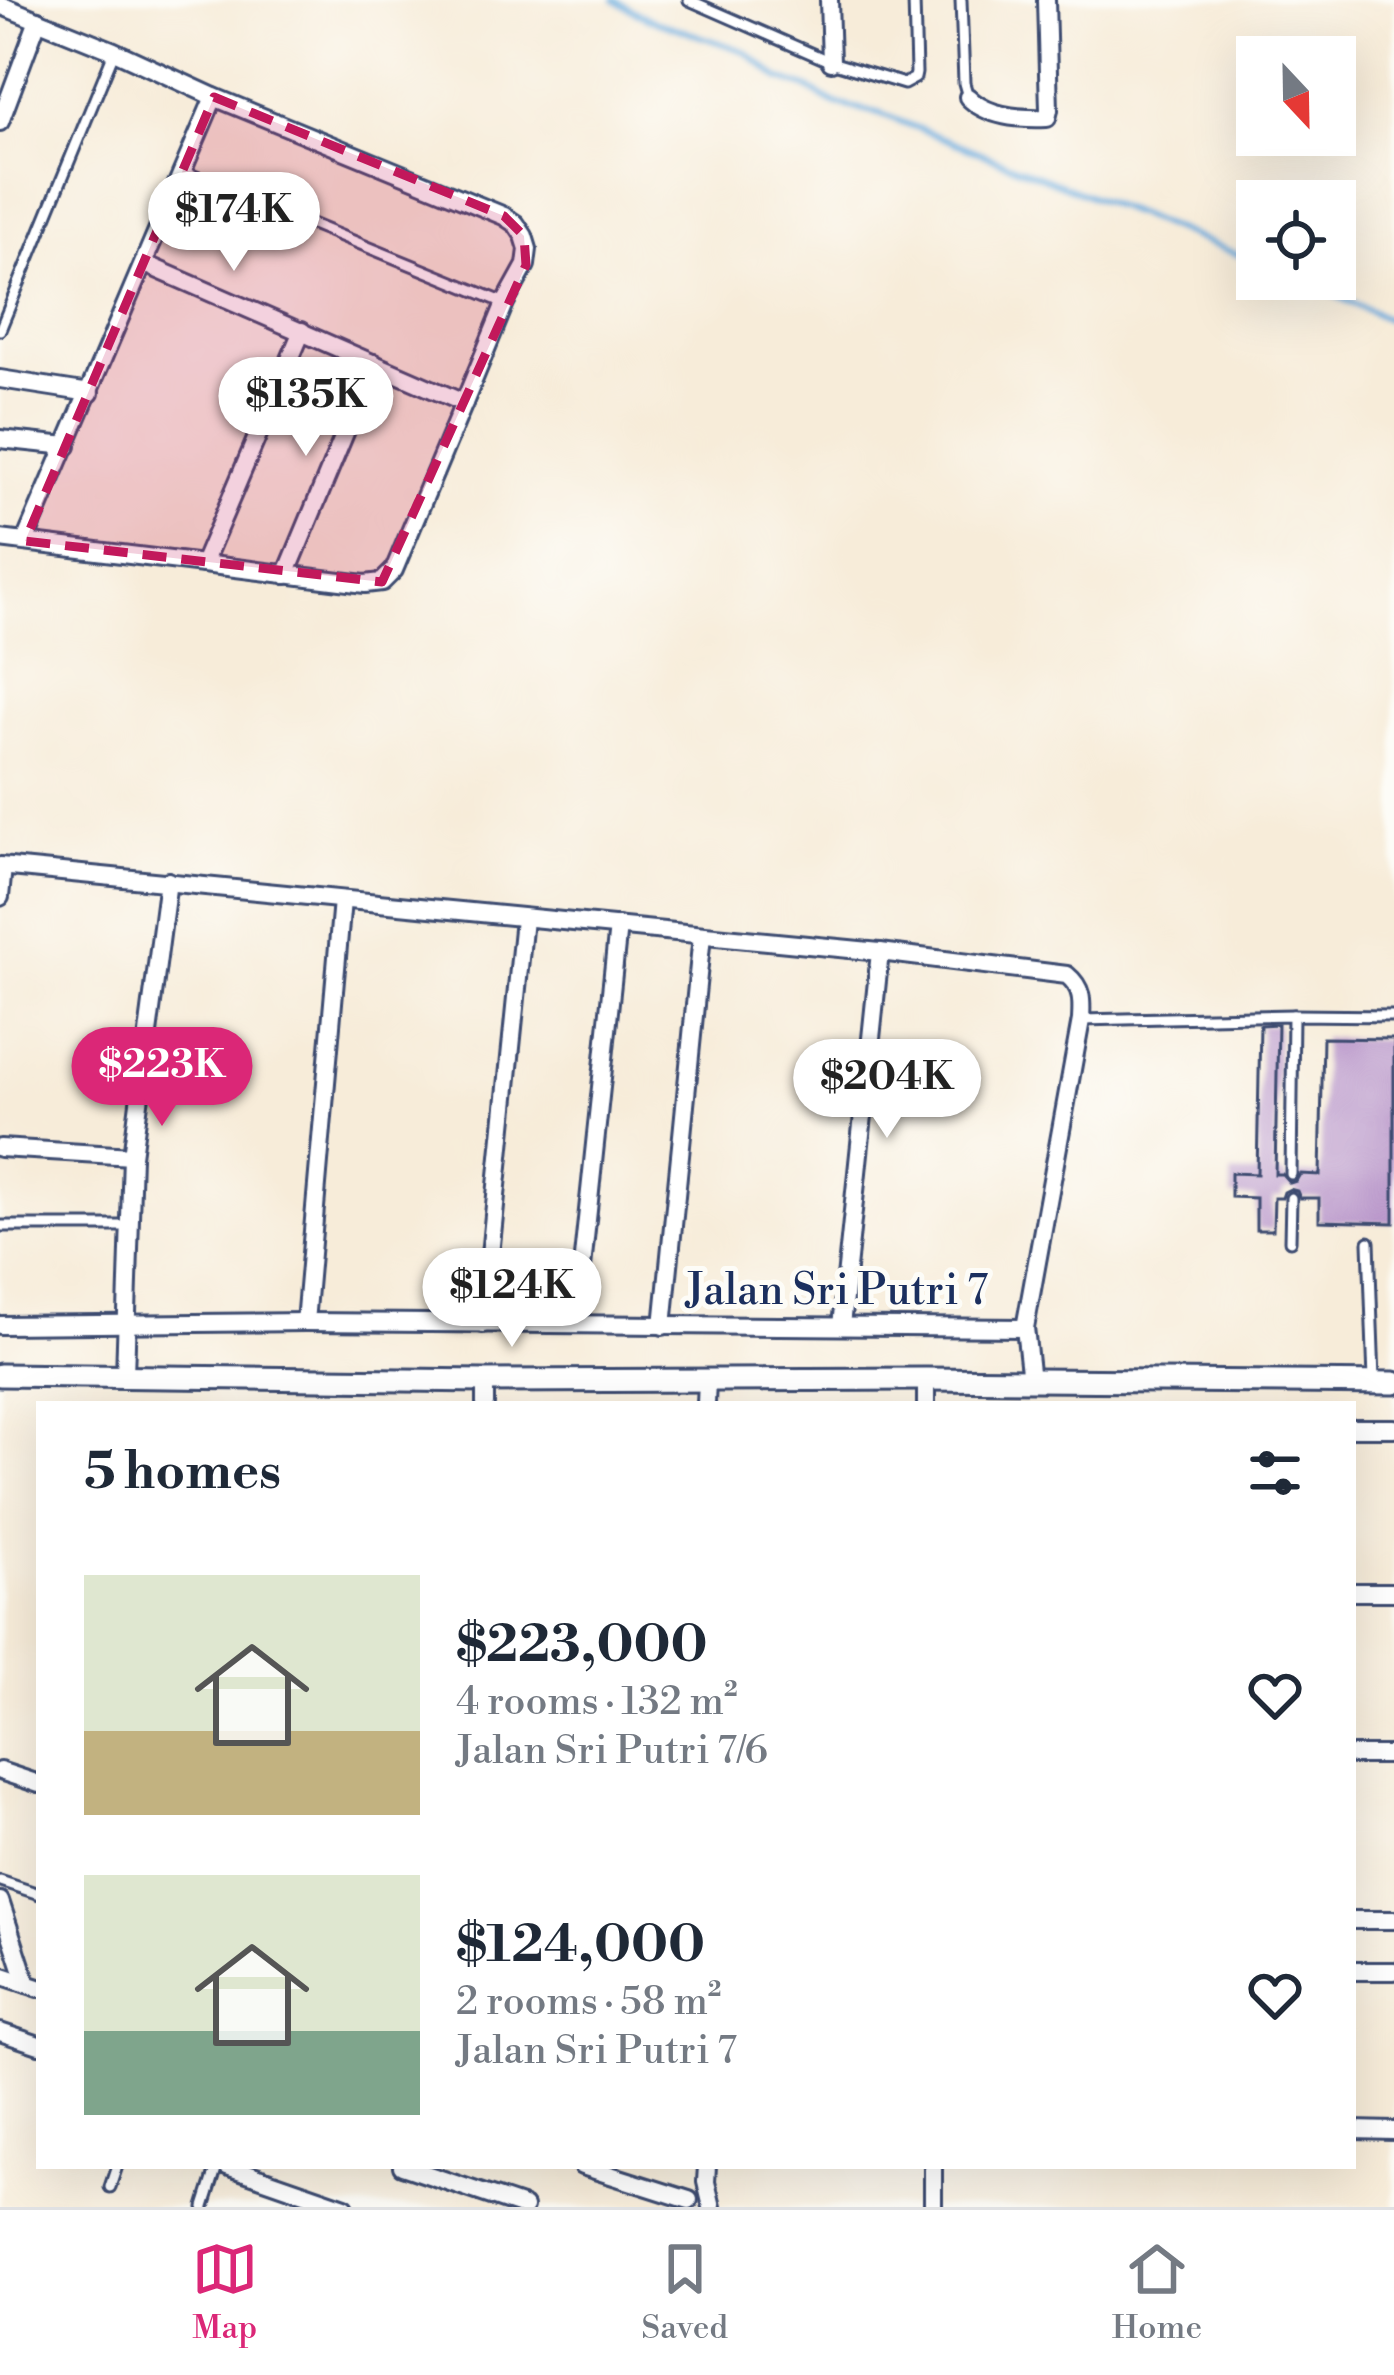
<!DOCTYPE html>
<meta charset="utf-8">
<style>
:root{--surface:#fff;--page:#f6f6f7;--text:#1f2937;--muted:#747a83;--line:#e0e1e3;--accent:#db2777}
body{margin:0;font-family:"Libre Bodoni",serif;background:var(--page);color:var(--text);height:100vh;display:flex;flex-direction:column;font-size:45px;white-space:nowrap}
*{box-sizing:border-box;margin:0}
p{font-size:39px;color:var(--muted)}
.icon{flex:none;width:66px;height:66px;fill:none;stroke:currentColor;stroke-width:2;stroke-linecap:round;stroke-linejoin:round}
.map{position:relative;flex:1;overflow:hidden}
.panel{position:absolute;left:36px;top:1401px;width:1320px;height:768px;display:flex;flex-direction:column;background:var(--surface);border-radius:0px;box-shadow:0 12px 48px #0002}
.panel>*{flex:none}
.needle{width:78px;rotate:158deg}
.controls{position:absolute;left:1236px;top:36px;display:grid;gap:24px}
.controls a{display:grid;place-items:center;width:120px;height:120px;border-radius:0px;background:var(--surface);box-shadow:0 12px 48px #0002;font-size:60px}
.price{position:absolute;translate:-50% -102px;padding:0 27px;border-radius:42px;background:#fff;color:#222;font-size:39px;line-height:78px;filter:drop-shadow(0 3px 6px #0008)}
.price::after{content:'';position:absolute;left:50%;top:72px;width:36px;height:27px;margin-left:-18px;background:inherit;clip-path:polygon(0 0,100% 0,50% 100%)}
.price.active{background:var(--accent);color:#fff}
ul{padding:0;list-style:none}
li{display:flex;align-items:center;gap:36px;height:300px;padding:0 48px}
li span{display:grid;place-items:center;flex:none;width:336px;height:240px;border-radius:0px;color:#555}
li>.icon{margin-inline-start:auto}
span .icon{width:144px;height:144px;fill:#fffc;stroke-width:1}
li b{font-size:51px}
h2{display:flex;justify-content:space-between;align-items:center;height:144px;padding:0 48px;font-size:51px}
.menu{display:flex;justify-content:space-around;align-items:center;height:168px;border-top:3px solid var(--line);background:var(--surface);font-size:33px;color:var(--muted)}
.menu a{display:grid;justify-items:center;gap:6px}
.menu .active{color:var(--accent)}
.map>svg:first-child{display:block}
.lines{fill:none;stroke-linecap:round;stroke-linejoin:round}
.stream{stroke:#68abdd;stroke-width:6}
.building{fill:#b997ca}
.service-casing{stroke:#3c4b70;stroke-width:15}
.minor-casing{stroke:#3c4b70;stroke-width:22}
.tertiary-casing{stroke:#3c4b70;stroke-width:27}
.service{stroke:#fff;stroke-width:9}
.minor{stroke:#fff;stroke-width:16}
.tertiary{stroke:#fff;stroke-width:21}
.marked{fill:#c2185b;fill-opacity:0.2;stroke:#c2185b;stroke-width:9;stroke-dasharray:24 15;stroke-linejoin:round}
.labels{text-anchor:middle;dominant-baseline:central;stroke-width:10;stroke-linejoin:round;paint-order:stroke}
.street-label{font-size:42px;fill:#1b2f5e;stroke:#fdfcf7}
</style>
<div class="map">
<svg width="1394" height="2207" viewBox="0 0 1394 2207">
<rect width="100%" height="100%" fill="#fdfcf7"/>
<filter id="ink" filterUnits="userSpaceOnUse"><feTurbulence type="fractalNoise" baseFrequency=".00833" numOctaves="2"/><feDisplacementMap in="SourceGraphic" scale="24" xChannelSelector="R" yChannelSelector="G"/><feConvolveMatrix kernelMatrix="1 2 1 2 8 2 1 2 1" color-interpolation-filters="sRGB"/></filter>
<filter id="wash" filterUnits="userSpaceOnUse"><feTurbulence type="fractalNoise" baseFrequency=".004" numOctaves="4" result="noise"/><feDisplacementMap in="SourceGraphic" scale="48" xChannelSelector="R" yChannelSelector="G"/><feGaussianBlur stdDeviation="2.7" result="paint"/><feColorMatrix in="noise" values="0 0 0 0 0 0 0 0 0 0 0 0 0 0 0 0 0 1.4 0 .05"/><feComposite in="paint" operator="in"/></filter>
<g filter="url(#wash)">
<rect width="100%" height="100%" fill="#f7ecd9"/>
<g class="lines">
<g class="stream">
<polyline points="614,0 649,19 744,51 780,79 807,88 836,104 879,113 1257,262"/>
<polyline points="1299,279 1394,322"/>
</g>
</g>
<g id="blocks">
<polygon class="building" points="1278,1024 1275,1174 1282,1174 1290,1183 1296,1181 1300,1174 1320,1175 1323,1038 1394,1039 1394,1223 1319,1221 1319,1198 1300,1198 1297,1191 1290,1189 1284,1192 1282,1198 1274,1198 1273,1230 1256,1230 1256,1198 1231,1197 1231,1173 1257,1174 1260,1025"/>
</g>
</g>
<g filter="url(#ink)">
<use href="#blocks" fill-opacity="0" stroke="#3c4b70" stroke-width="3"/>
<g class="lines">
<defs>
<g id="service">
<polyline points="689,0 831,62 904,84 915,78 916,73 914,0"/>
<polyline points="961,0 964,83 968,97"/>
<polyline points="184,172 505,303"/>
<polyline points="0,330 114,52"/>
<polyline points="1081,1020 1293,1015 1394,1016"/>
<polyline points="1291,1174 1293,1015"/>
<polyline points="0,1226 130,1226"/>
<polyline points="1290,1241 1291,1198"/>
<polyline points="1369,1242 1374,1380"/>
<polyline points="0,1881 39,1894"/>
<polyline points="110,2187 117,2166"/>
<polyline points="204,2207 217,2166"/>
</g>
<g id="minor">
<polyline points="829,0 831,62"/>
<polyline points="0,5 114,51 214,97 504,216 516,224 524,236 528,249 526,265 505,303 464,403 145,264"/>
<path d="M968,97C987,117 1020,119 1047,118L1049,110L1046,0"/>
<polyline points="0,122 38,20"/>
<polyline points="0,379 90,393"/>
<polyline points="0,439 67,446"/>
<polyline points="0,539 365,584 382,582 394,570 464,403"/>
<polyline points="25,541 214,97"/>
<polyline points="203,564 302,331"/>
<polyline points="286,575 374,363"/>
<path d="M0,866L880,952L1067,975C1083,988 1082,1001 1081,1020L1025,1328L1031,1381"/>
<polyline points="0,897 3,867"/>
<polyline points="0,1148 132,1156"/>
<polyline points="305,1322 342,900"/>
<polyline points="483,1324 524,919"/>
<polyline points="576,1324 618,926"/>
<polyline points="0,1325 305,1322 1025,1328"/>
<polyline points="663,1326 702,935"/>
<polyline points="841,1326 880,952"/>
<polyline points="125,1375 132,1156 168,881"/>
<polyline points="485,1381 485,1404"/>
<polyline points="706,1404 707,1380"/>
<polyline points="926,1404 926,1379"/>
<polyline points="1353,1428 1394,1428"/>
<polyline points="1353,1592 1394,1592"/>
<polyline points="1353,1755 1394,1755"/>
<polyline points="0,1771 39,1784"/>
<polyline points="0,1901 27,1984 39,1988"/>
<polyline points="1353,1920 1394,1920"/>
<polyline points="1353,1971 1394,1971"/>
<polyline points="0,1975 27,1984"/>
<polyline points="0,2032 39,2045"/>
<polyline points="1353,2130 1394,2131"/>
<polyline points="227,2166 345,2207"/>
<polyline points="402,2166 524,2207"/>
<polyline points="582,2166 689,2200"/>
<polyline points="707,2166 706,2182 712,2207"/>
<polyline points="933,2207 933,2166"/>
</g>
<polyline id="tertiary" points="0,1375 485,1381 926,1379 1394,1383"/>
</defs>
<use href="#service" class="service-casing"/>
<use href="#minor" class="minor-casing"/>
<use href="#tertiary" class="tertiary-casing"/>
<use href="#service" class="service"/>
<use href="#minor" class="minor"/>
<use href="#tertiary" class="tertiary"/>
</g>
</g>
<path class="marked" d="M214,97L504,216L524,236L526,265L382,582L25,541Z"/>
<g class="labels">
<g class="street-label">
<text x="837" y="1291">Jalan Sri Putri 7</text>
</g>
</g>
</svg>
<div class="controls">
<a><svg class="needle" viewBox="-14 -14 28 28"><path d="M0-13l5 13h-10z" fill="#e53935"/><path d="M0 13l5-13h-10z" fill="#747a83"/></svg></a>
<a><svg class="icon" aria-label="locate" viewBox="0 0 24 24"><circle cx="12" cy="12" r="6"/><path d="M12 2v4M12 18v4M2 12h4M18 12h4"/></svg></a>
</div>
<b class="price" style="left:234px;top:274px">$174K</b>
<b class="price" style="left:306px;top:459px">$135K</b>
<b class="price active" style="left:162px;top:1129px">$223K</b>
<b class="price" style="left:887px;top:1141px">$204K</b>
<b class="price" style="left:512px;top:1350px">$124K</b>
<section class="panel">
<h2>5 homes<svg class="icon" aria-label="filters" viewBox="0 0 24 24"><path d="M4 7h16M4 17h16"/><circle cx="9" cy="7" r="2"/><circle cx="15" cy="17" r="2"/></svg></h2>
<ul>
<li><span style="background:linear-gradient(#dfe7d0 65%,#c2b280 0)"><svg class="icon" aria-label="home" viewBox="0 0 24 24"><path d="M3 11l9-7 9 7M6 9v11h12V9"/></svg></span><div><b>$223,000</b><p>4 rooms · 132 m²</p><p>Jalan Sri Putri 7/6</p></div><svg class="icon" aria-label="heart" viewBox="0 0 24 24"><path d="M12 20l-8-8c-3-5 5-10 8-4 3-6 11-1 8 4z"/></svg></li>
<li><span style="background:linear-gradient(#dfe7d0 65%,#7fa58c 0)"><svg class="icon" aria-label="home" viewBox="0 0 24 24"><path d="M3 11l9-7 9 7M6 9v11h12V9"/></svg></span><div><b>$124,000</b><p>2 rooms · 58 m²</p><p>Jalan Sri Putri 7</p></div><svg class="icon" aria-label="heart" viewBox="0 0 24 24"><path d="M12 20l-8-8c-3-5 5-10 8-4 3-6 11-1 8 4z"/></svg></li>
</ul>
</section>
</div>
<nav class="menu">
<a class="active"><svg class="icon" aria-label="map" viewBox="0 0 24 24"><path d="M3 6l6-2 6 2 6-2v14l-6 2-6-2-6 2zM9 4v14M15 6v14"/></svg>Map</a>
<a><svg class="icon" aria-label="saved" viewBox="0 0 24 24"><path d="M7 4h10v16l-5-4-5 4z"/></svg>Saved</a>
<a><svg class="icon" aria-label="home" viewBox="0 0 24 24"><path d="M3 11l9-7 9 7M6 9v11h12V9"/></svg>Home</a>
</nav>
